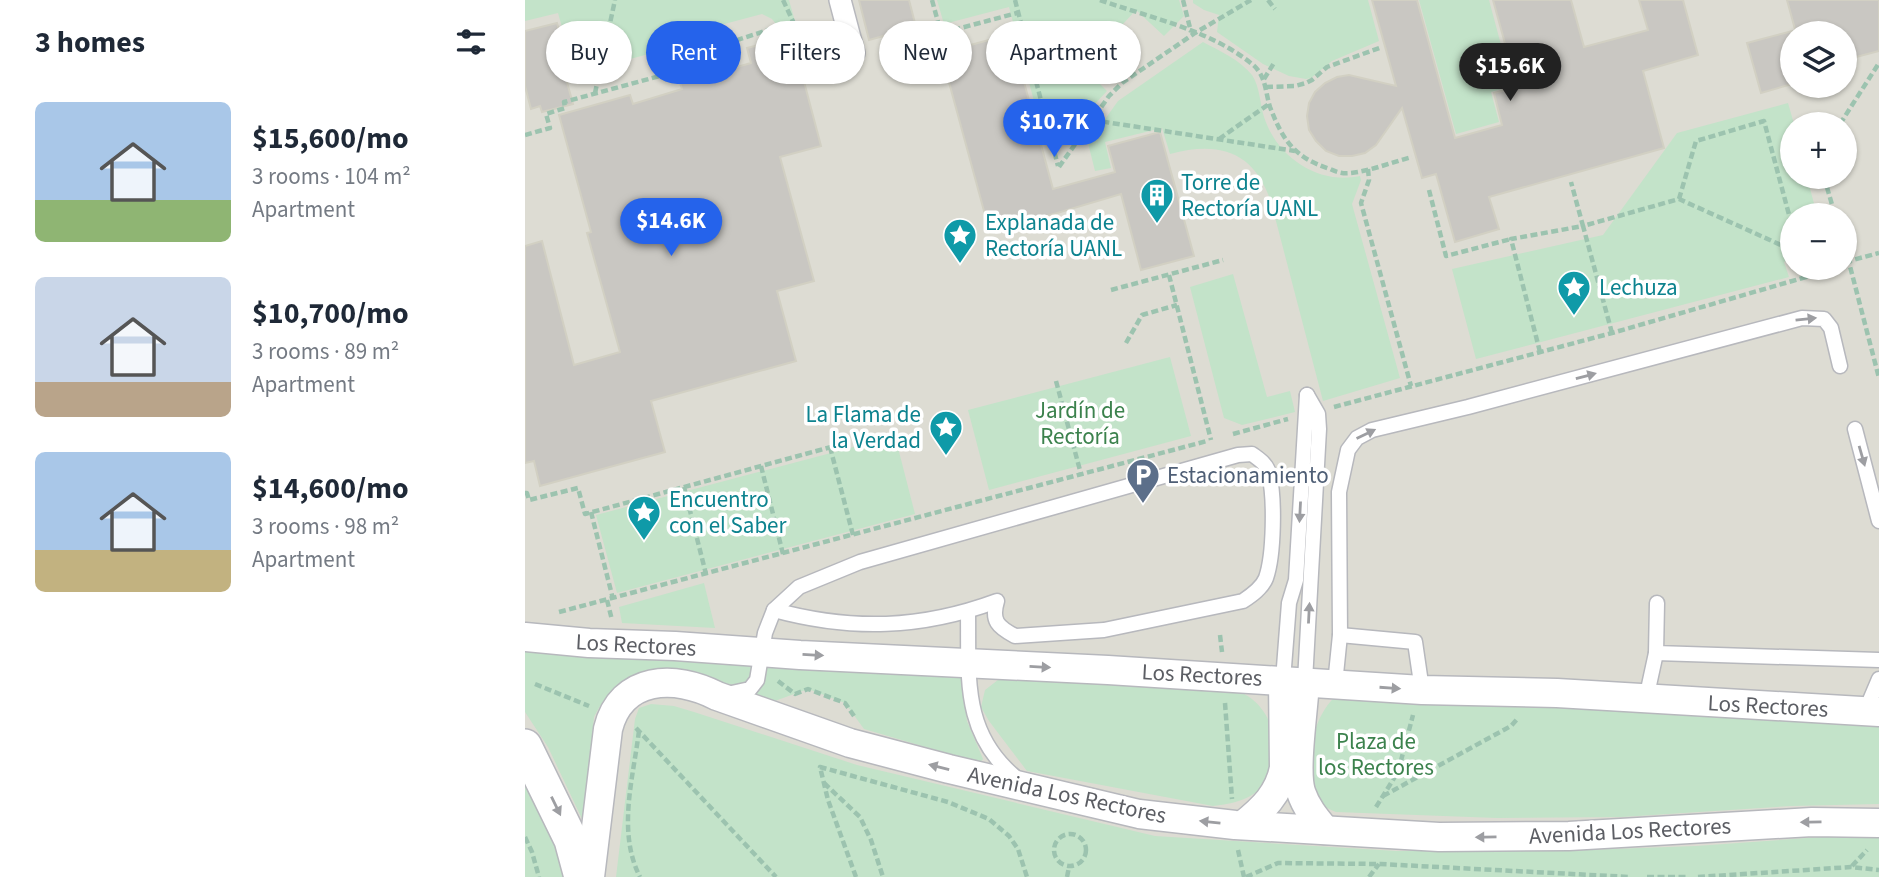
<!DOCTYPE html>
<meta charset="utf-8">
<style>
:root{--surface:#fff;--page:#f2f2f3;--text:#1f2937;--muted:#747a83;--accent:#2563eb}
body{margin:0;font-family:"Source Sans 3",sans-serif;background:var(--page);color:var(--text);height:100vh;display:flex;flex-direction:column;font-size:26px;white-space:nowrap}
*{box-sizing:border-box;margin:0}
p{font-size:23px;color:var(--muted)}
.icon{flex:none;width:38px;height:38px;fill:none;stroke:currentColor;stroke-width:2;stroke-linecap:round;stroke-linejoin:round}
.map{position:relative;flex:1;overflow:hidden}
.sheet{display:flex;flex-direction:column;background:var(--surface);width:525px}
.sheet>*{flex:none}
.banner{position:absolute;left:21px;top:21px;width:665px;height:63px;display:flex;gap:14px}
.buttons{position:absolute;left:1255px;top:21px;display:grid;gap:14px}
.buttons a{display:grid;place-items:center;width:77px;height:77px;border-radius:50%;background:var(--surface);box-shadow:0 2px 5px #0004;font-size:35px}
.price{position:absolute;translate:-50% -60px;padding:0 16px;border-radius:24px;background:var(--accent);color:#fff;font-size:23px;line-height:46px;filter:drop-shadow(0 2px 4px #0008)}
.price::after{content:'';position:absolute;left:50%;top:42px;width:21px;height:16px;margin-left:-10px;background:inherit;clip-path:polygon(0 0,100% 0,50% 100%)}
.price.active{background:#222;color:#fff}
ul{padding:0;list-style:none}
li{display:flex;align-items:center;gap:21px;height:175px;padding:0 35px}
li span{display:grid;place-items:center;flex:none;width:196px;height:140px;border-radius:10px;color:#555}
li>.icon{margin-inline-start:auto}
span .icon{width:84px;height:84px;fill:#fffc;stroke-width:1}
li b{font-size:30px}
h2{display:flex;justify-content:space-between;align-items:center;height:84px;padding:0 35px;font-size:30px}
.tag{padding:0 24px;border-radius:32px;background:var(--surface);box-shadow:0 2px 5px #0004;font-size:24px;line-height:63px}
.tag.active{background:var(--accent);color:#fff}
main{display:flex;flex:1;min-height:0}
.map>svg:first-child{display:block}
.education{fill:#dddcd3;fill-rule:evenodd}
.green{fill:#c3e3c9}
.building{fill:#c9c7c2;stroke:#d2d0c3;stroke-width:2}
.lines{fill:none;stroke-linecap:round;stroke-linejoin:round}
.service-casing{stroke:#b7b8bd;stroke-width:17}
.pedestrian-casing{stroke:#b7b8bd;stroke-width:24}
.minor-casing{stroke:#b7b8bd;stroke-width:31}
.tertiary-casing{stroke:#b7b8bd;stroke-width:36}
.path{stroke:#9cc3af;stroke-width:4.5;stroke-dasharray:7 3.5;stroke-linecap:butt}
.service{stroke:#fff;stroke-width:14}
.pedestrian{stroke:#fff;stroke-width:21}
.minor{stroke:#fff;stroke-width:28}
.tertiary{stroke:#fff;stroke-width:33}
.oneway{fill:#9d9ea2}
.labels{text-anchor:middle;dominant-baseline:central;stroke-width:7;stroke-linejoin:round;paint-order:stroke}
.culture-label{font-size:23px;fill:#0d838f;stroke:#fff;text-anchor:start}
.park-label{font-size:23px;fill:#3c824d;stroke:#fff}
.service-label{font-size:23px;fill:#4e5e75;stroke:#fff;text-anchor:start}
.street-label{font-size:23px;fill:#5c5e64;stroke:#fff}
</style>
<main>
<section class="sheet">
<h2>3 homes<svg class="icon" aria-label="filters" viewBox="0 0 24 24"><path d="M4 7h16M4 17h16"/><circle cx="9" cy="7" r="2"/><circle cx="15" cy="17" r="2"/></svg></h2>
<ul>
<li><span style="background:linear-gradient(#a9c7e8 70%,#8fb573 0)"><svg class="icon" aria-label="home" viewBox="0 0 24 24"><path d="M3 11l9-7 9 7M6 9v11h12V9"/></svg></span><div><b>$15,600/mo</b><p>3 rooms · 104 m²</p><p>Apartment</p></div></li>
<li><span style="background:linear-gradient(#c9d6e8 75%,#b9a48a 0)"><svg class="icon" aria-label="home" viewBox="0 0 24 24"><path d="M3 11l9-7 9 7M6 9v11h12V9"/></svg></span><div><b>$10,700/mo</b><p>3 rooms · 89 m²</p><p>Apartment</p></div></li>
<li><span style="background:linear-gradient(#a9c7e8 70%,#c2b280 0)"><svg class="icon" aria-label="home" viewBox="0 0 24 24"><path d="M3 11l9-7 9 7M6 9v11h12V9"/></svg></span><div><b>$14,600/mo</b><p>3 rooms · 98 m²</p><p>Apartment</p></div></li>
</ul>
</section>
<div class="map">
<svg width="1354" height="877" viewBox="0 0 1354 877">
<rect width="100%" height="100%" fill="#edede4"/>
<path class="education" d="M0,0H1354V877H0ZM1267,33H1320V86H1267ZM1267,124H1320V177H1267ZM1267,215H1320V268H1267Z"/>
<g class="green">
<polygon points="0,0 264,0 271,25 255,29 247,19 237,14 188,27 194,52 147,65 142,49 50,74 33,13 0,21"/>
<polygon points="412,0 654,0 659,16 639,36 611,10 558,67 582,91 568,106 514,120 484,7 419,24"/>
<polygon points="668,0 843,0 854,41 807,61 786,78 781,79 764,76 738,64 692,32 694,15 679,10 668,3"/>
<polygon points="894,0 964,0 987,86 966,92 974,122 931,134"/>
<path d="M678,42C695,51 715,60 727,75C735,87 735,104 739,117C752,157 793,185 835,176L836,180L827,204L875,378L798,401L746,202C729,151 694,141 645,154L637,128L580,142L586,168L570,171L563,143L593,101Z"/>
<polygon points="1263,103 1269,124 1267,177 1282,177 1292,215 1267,215 1267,259 1259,262 1264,277 951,359 927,269 1078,235 1152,133"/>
<polygon points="708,274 742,397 765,391 770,412 717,425 699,418 665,287"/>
<polygon points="645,357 666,436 464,490 443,410"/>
<polygon points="370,436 390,514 92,593 71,515"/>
<polygon points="179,583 190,628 97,623 94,607"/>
<path d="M0,646L232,660C232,673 225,686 210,685C195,684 179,675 163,672C155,670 145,672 137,672C102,675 85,686 69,717L60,819L58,821L23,747L0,712Z"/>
<polygon points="242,660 439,671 438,683 442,721 458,759 455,763 339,729 320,703 283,689 247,702 224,694"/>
<path d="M478,676L710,690C747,702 760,748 741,781C731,799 707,804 688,806L502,771L464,721L456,707L460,690Z"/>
<path d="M815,693L1354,725V804L1266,806L1097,817L972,818L811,812C806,810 801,808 797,804C772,778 787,711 815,693Z"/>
<polygon points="126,704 149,706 169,712 332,765 630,836 872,851 1033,851 1171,846 1310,836 1354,837 1354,877 91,877 110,719 114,708"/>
<path d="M0,787C17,813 37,844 38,877H0Z"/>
</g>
<g class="building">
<polygon points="334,0 384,0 391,27 344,40"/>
<polygon points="847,0 892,0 930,138 977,125 969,93 992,87 968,0 1046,0 1059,47 1123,30 1114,0 1158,0 1173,55 1118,71 1139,148 964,197 974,229 930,242 911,174 897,178 877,108 851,145 840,153 827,156 814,156 801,151 791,141 784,130 782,116 784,103 790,92 800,83 812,77 824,75 871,86"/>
<polygon points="1262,0 1354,0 1354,51 1320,60 1320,33 1271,33"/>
<polygon points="32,23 40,52 34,53 48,104 17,112 15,106 6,109 0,86 0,31"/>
<polygon points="1267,31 1267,84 1236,93 1222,43"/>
<polygon points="486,34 528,189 590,172 583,146 635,132 669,256 616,270 596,194 465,233 416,53"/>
<polygon points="260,38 270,76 277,74 296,146 255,157 289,281 252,291 271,361 126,401 140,452 15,486 9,461 0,463 0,246 17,241 49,365 95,352 62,233 66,232 34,115 105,95 108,104 157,89 155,83 226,63 222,48"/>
</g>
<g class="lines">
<defs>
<g id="service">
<polyline points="1330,429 1354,521"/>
<path d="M727,454C735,460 742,464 744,474C750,498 749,555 741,578C737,588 727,595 718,601L579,630L490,636C473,627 466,621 472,601C396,629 327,631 249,610L274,587L335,562L713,455Z"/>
<polyline points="1132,603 1131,653 1354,660"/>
<path d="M443,612C444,677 436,735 494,780"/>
<polyline points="815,635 890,642 897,690"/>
<polyline points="758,680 764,603 771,580 782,395"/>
<polyline points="780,681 794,429 793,414 782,395"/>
<polyline points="810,684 815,635 814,492 823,450 832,438 847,430 943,407 1277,318 1299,319 1306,328 1315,366"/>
<polyline points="202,694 225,689 232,680 240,633 249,610"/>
<polyline points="1121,699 1131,653"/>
<polyline points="1340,712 1354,679"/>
</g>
<polyline id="pedestrian" points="315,0 329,53"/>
<g id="minor">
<polyline points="0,637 64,643 150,646 275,655 583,670 897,690 1032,693 1354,712"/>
<path d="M780,681C779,708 769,769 776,792C781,807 790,818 800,830"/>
<path d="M718,825C738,809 754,794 759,768L758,680"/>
<path d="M65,877L83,729C96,676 150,674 192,696L325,743L424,769L614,814L710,825L914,837L1044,836L1287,822L1354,823"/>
</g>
<polyline id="tertiary" points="0,746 46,840 56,877"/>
</defs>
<use href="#service" class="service-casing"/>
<use href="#pedestrian" class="pedestrian-casing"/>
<use href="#minor" class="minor-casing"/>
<use href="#tertiary" class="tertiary-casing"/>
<g class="path">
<polyline points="258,0 271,28"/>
<polyline points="407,0 416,33"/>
<polyline points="490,0 533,166"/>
<path d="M575,0C626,18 685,30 727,64C741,75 740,91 745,107C758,141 770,158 805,169C811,172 818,174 825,173C846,171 867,162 887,157"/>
<polyline points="658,0 666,32"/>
<polyline points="743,0 750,9"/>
<polyline points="398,38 492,13"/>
<polyline points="739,79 749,63"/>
<polyline points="741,87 770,86 781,83 787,80 802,67 857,47"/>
<polyline points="70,93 90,0"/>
<polyline points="567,120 770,151"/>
<polyline points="1315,124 1354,63"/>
<polyline points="0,135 25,128 21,114 40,108 39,102 212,55 209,41 243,30 263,35"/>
<polyline points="694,139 744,104"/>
<polyline points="534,167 584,96 597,83 670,33 726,0"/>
<polyline points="843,169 844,180 836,203 886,386"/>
<polyline points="1299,177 1310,215"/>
<polyline points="904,190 921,256 986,239"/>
<polyline points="1154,199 1171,141 1239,121 1267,226"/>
<polyline points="1320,247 1354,378"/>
<polyline points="1320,262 1354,253"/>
<polyline points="644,275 686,440"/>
<polyline points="586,290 698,260"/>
<polyline points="1087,333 1058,226 1154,199 1267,250"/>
<polyline points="601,343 617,315 652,305"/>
<polyline points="1015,352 986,239 1058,226 1046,182"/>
<polyline points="531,381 556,474"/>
<polyline points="809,407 1087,333 1281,277 1280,273 1300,268"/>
<polyline points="708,434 763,419"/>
<polyline points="305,447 328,535"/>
<polyline points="236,466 258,554"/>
<polyline points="159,487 181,574"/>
<polyline points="0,493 2,493 4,500 53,488 60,514 317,444"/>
<polyline points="66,512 88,599"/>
<polyline points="82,600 87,620"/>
<polyline points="34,612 682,441"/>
<polyline points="695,635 697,652"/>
<polyline points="253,681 270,694 283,689 320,703 329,716"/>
<polyline points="10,684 64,706"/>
<polyline points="700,703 707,799"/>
<polyline points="111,728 251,877"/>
<path d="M114,731C108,779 92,832 115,877"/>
<polyline points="299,783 335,817 346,840 358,877"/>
<polyline points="858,796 986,726 993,718"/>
<polyline points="851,807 873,772 888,715"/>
<circle cx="545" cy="850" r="16"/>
<polyline points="0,837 7,852 14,877"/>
<polyline points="713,850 719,877"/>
<polyline points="1327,866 1342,850"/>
<polyline points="331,877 303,800 295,767 423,802 464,819 484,836 493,849 502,877"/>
<polyline points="542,877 544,867"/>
<polyline points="721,877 753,863 855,864 1105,877"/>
<polyline points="844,877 854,864"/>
<polyline points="1122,877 1161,877"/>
<polyline points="1173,877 1326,867 1354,870"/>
</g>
<use href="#service" class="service"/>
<use href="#pedestrian" class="pedestrian"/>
<use href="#minor" class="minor"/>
<use href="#tertiary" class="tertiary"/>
</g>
<defs><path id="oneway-solid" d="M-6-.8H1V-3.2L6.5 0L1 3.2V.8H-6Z" transform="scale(1.75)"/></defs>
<g class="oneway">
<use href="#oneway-solid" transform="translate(1281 319) rotate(-6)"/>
<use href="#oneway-solid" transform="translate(1061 376) rotate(-15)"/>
<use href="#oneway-solid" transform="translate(841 434) rotate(-26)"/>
<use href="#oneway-solid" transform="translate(1337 456) rotate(74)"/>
<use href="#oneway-solid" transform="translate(775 512) rotate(93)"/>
<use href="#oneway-solid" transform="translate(784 613) rotate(-87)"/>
<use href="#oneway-solid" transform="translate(288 655) rotate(3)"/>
<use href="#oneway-solid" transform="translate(515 667) rotate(3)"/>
<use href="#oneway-solid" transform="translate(865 688) rotate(4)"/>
<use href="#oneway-solid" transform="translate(414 767) rotate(-166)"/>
<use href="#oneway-solid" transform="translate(31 806) rotate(64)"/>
<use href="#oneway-solid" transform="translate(685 822) rotate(-174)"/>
<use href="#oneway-solid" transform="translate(1286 822) rotate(179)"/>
<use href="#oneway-solid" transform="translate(961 837) rotate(179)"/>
</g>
<defs>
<symbol id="building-pin" viewBox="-11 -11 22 30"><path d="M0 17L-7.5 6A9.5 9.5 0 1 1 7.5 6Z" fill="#0f9aa8" stroke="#fff"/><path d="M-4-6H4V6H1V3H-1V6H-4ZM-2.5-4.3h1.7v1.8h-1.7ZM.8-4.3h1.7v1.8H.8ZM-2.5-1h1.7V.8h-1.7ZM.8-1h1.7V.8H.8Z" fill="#fff"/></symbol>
<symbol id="sight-pin" viewBox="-11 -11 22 30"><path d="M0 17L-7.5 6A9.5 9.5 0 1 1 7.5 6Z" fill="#0f9aa8" stroke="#fff"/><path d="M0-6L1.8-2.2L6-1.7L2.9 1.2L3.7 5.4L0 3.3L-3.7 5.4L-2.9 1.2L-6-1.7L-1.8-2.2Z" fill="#fff"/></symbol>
<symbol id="parking-pin" viewBox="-11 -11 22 30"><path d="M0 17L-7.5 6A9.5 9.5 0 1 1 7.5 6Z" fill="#5c6f8a" stroke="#fff"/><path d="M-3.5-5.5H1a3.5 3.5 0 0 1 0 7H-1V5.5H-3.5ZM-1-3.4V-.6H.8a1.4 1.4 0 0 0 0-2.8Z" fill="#fff"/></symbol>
</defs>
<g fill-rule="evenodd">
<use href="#building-pin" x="613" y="176" width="38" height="52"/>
<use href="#sight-pin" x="416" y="216" width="38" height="52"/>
<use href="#sight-pin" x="1030" y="268" width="38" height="52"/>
<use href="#sight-pin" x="402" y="408" width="38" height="52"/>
<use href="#parking-pin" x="599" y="456" width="38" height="52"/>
<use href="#sight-pin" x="100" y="493" width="38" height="52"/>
</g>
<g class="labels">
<g class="culture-label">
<text x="656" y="182">Torre de<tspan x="656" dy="26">Rectoría UANL</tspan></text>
<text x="460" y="222">Explanada de<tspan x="460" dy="26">Rectoría UANL</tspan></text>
<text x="1074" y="287">Lechuza</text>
<text x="396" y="414" text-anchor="end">La Flama de<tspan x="396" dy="26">la Verdad</tspan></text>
<text x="144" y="499">Encuentro<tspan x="144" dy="26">con el Saber</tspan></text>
</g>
<g class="park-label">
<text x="555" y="410">Jardín de<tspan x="555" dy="26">Rectoría</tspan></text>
<text x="851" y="741">Plaza de<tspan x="851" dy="26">los Rectores</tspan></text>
</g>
<g class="service-label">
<text x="642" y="475">Estacionamiento</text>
</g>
<g class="street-label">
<text transform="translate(111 645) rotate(3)">Los Rectores</text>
<text transform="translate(677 675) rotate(3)">Los Rectores</text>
<text transform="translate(1243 706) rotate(3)">Los Rectores</text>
<text transform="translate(542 795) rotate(12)">Avenida Los Rectores</text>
<text transform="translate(1105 831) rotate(-3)">Avenida Los Rectores</text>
</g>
</g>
</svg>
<div class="buttons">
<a><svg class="icon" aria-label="layers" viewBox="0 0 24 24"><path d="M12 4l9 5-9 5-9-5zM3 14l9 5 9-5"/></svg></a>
<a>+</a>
<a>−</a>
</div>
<b class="price active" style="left:985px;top:103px">$15.6K</b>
<b class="price" style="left:529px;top:159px">$10.7K</b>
<b class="price" style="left:146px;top:258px">$14.6K</b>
<div class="banner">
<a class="tag">Buy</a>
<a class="tag active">Rent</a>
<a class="tag">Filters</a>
<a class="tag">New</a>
<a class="tag">Apartment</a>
</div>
</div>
</main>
